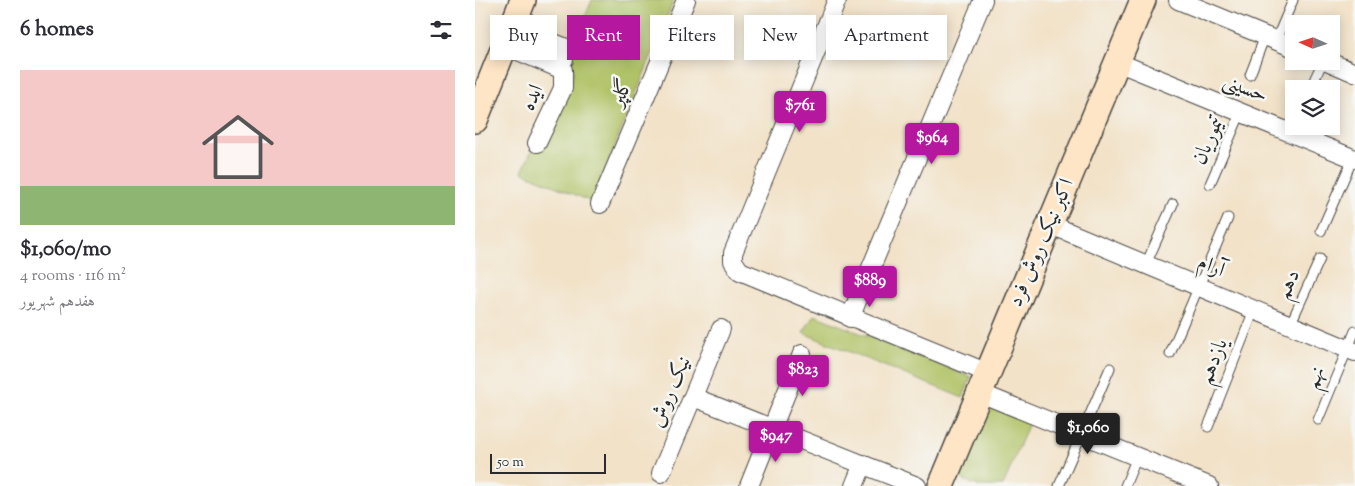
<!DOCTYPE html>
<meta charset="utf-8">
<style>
:root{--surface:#fff;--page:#f7f7f7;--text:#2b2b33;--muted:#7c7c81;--accent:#b5179e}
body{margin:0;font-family:"Sorts Mill Goudy",Amiri,serif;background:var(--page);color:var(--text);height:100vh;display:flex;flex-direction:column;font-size:19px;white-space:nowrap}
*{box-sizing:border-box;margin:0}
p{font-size:16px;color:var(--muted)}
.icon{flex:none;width:28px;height:28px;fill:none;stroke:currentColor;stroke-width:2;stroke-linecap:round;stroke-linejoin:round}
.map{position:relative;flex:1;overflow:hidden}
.sheet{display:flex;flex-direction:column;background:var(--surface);width:475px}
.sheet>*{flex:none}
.top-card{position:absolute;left:15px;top:15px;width:475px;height:45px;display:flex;gap:10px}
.needle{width:32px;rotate:273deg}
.fabs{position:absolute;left:810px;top:15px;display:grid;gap:10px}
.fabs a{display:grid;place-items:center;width:55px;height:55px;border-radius:0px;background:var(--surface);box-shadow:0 2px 12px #0003;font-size:25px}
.scale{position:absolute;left:15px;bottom:12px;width:116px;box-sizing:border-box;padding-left:5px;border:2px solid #2b2b2b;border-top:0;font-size:14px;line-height:18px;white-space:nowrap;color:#2b2b2b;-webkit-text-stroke:4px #f6f6f2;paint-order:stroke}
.price{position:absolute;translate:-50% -42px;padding:0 11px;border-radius:5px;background:var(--accent);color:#fff;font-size:16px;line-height:32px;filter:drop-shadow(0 1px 2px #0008)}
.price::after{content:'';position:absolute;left:50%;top:30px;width:15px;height:11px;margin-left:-8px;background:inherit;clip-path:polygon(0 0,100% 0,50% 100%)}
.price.on{background:#222;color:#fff}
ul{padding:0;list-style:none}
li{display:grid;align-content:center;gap:10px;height:265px;padding:0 20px}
li span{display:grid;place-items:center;height:155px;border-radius:0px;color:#555}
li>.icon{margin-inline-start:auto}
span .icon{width:90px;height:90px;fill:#fffc;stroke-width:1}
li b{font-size:21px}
h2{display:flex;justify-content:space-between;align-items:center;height:60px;padding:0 20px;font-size:21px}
.pill{padding:0 18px;border-radius:0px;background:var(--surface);box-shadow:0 2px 12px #0003;font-size:18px;line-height:45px}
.pill.on{background:var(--accent);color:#fff}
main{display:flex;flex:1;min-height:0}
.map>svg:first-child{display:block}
.green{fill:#b1c367;stroke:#6e7749}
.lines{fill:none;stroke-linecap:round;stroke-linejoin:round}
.lane-casing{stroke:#494643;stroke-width:11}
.street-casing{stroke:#494643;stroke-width:20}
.secondary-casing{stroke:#494643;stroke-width:28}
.lane{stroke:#fff;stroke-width:9}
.street{stroke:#fff;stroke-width:18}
.secondary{stroke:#fde5c5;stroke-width:25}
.labels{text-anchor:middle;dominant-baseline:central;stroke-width:5;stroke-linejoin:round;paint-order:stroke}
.street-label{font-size:21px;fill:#2b2b2b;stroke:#f6f6f2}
</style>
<main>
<section class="sheet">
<h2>6 homes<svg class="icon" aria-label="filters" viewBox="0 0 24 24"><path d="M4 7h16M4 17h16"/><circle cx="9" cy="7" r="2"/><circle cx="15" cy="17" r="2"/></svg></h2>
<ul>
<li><span style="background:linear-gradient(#f6c9c9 75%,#8fb573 0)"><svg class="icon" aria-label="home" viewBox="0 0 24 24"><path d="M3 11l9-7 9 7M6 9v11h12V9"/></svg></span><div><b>$1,060/mo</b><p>4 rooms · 116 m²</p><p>هفدهم شهریور</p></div></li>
</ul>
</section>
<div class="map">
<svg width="880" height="486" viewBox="0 0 880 486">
<rect width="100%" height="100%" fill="#f6f6f2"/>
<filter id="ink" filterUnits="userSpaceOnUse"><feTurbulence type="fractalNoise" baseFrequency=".02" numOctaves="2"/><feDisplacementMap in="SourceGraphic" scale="10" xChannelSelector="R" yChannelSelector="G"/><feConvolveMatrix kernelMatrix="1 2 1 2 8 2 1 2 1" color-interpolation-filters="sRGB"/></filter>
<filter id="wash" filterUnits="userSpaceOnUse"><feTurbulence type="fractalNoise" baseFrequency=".0096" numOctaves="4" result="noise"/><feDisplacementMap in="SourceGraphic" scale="20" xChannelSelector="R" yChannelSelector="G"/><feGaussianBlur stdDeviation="1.12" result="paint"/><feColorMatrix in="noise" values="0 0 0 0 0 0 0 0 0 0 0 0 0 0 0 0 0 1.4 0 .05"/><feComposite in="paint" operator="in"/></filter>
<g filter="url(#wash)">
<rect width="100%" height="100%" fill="#f2e2c8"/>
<g class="green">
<polygon points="117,0 199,0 117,202 47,172 59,145 66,147 98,76 99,67 92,60"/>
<polygon points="339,315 496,377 488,398 328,333"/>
<polygon points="512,405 554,423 528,486 503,486 482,477"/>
</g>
</g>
<g filter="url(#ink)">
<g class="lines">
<defs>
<g id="lane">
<polyline points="801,40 818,0"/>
<polyline points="775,75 790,36"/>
<polyline points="835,89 848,61"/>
<polyline points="735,184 766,112"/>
<polyline points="846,231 878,158"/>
<polyline points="671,264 698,204"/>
<polyline points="815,325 845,259"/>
<polyline points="695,354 753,218"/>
<polyline points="843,420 880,331"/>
<polyline points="733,427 779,310"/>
<polyline points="584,486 635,368"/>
<polyline points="650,486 662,457"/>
</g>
<g id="street">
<polyline points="362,0 258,253 258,261 265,271 513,373"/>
<polyline points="703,0 819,48"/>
<polyline points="37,26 89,47 89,59 81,66"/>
<polyline points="29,45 88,70 88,88 62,143"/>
<polyline points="852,61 880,73"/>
<polyline points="642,62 880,159"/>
<polyline points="125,204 211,0"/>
<polyline points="574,224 880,352"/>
<polyline points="375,318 508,0"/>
<polyline points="505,393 734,486"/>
<polyline points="218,397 442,486"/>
<polyline points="186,473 246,329"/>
<polyline points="274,486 327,354"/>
<polyline points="379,486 388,464"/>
</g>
<g id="secondary">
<polyline points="0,120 48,0"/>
<polyline points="466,486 668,0"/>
</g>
</defs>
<use href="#lane" class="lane-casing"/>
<use href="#street" class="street-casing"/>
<use href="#secondary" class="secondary-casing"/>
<use href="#lane" class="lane"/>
<use href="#street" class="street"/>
<use href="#secondary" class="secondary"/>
</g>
</g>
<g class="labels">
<g class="street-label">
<text transform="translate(770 89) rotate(22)">حسینی</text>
<text transform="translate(147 93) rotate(-67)">گلپر</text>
<text transform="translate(58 98) rotate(-66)">ایده</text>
<text transform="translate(734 141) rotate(-67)">تیموریان</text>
<text transform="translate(567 243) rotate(-67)">اکبر نیک روش فرد</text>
<text transform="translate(736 267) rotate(23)">آرام</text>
<text transform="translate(814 285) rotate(-66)">دهم</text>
<text transform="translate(739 362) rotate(-69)">یازدهم</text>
<text transform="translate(841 378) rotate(-68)">نهم</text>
<text transform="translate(196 392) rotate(-67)">نیک روش</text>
</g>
</g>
</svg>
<div class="fabs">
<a><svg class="needle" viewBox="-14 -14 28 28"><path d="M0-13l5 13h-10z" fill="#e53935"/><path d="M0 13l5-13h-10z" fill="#7c7c81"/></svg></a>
<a><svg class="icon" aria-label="layers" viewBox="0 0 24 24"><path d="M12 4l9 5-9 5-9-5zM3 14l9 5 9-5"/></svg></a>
</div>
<div class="scale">50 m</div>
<b class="price" style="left:325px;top:133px">$761</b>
<b class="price" style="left:457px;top:165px">$964</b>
<b class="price" style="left:395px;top:308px">$889</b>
<b class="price" style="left:328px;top:397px">$823</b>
<b class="price on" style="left:613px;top:455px">$1,060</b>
<b class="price" style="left:301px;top:463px">$947</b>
<div class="top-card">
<a class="pill">Buy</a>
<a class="pill on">Rent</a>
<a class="pill">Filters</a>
<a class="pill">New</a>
<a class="pill">Apartment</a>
</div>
</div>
</main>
